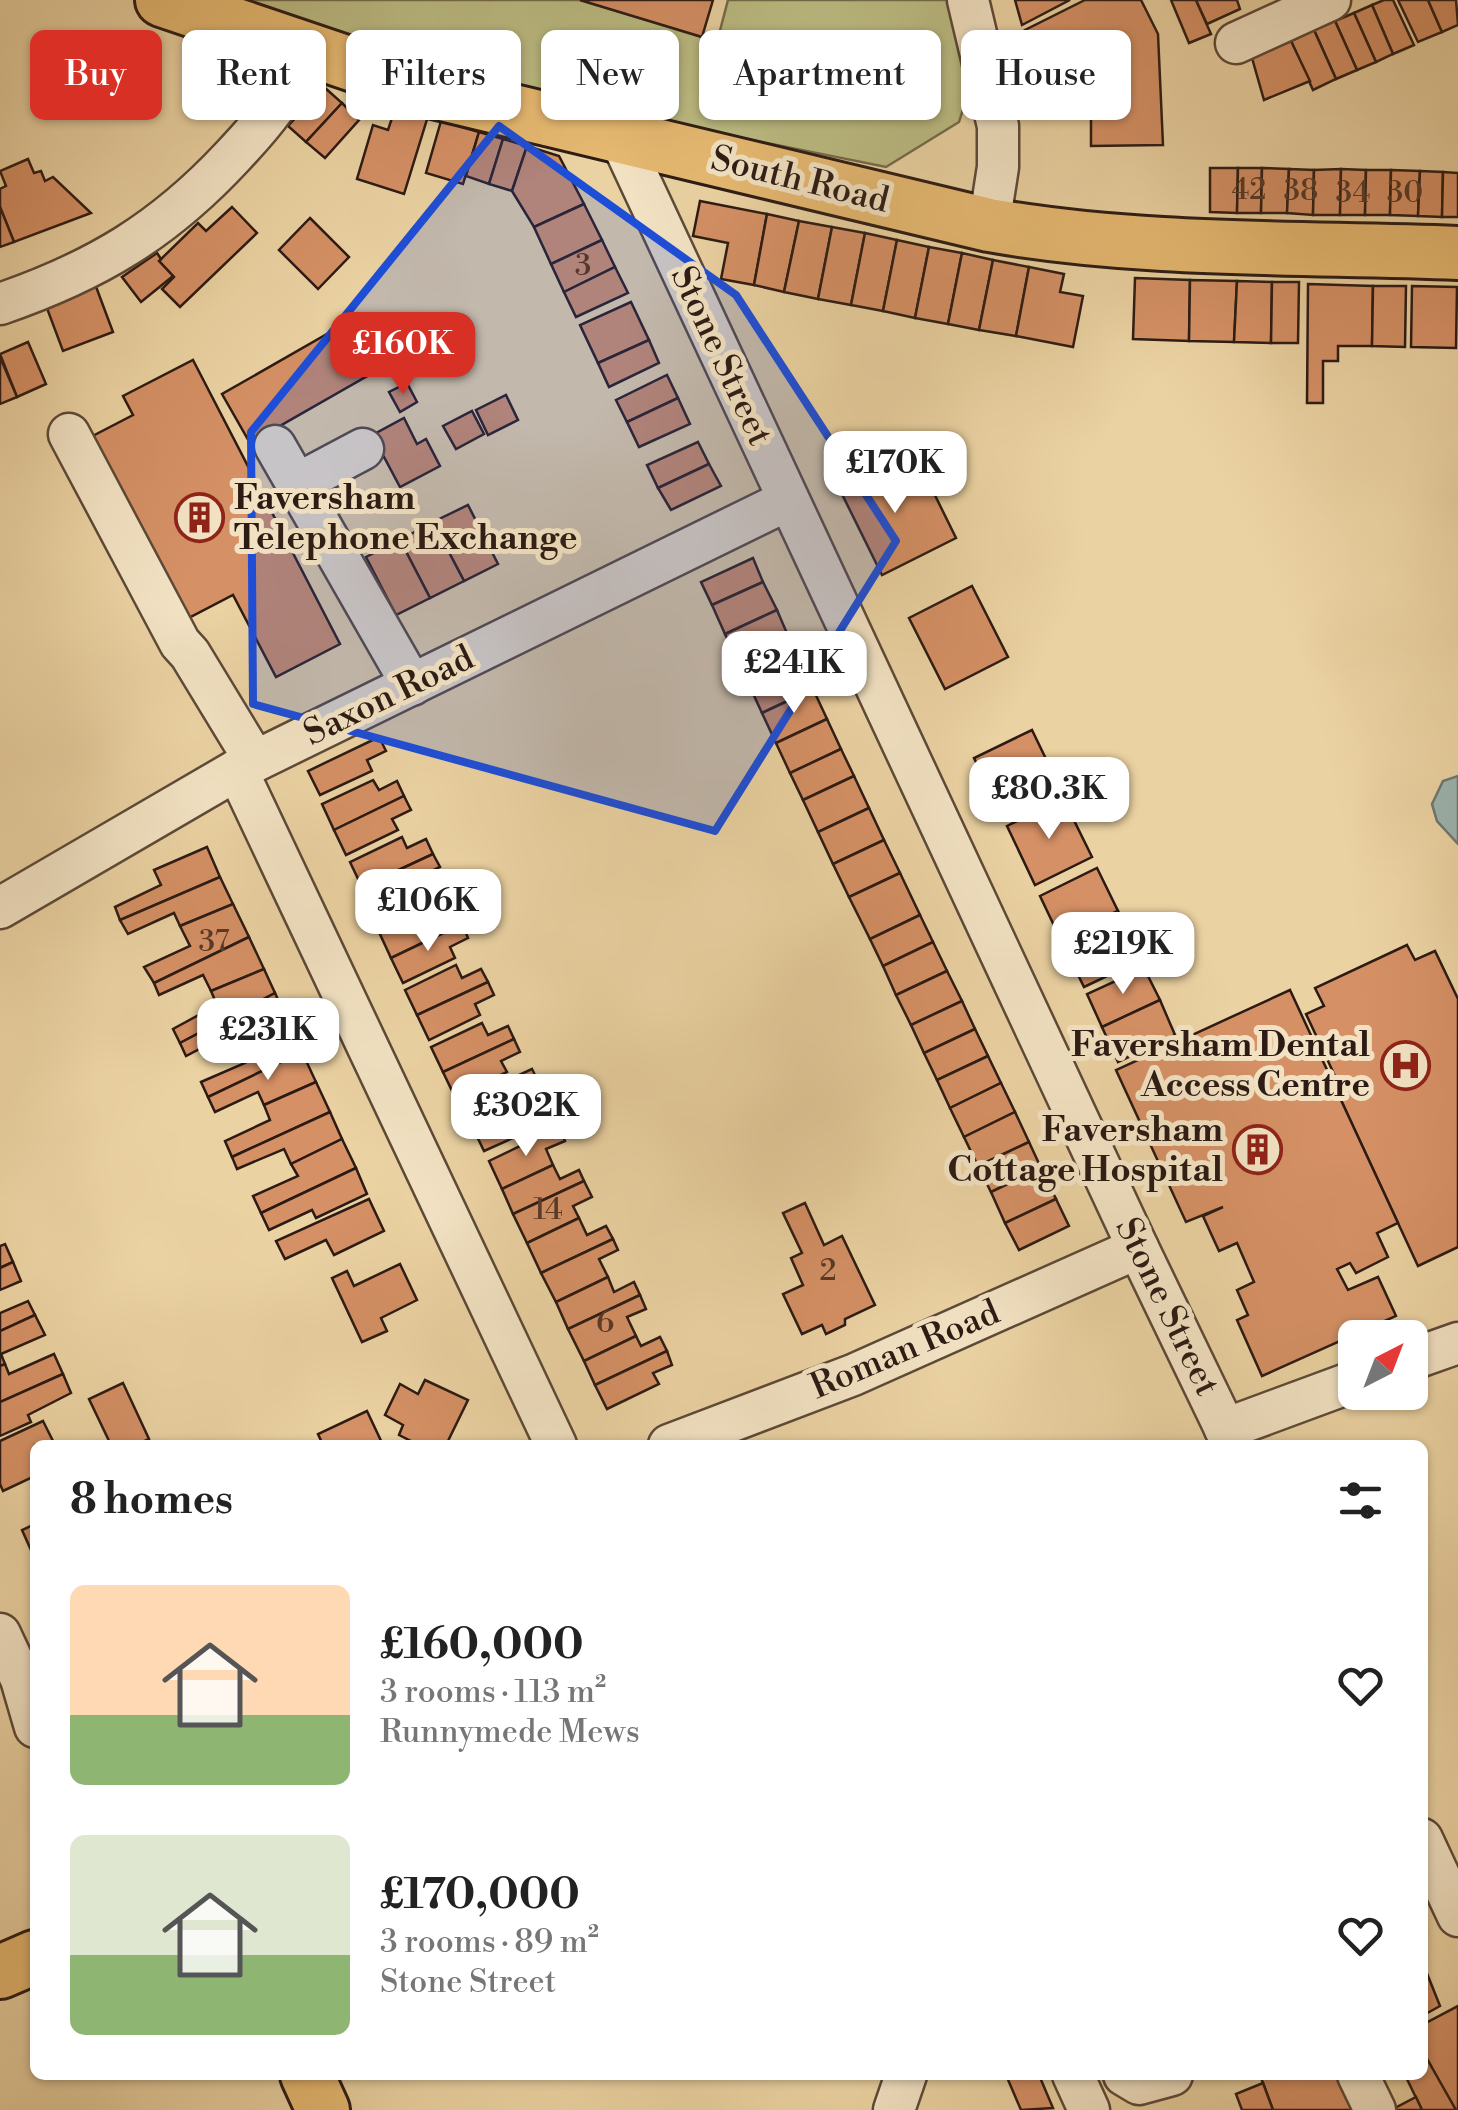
<!DOCTYPE html>
<meta charset="utf-8">
<style>
:root{--surface:#fff;--page:#f2f2f2;--text:#222;--muted:#767676;--accent:#d93025}
body{margin:0;font-family:"Libre Bodoni",serif;background:var(--page);color:var(--text);height:100vh;display:flex;flex-direction:column;font-size:38px;white-space:nowrap}
*{box-sizing:border-box;margin:0}
p{font-size:32px;color:var(--muted)}
.icon{flex:none;width:55px;height:55px;fill:none;stroke:currentColor;stroke-width:2;stroke-linecap:round;stroke-linejoin:round}
.map{position:relative;flex:1;overflow:hidden}
.sheet{position:absolute;left:30px;top:1440px;width:1398px;height:640px;display:flex;flex-direction:column;background:var(--surface);border-radius:15px;box-shadow:0 2px 8px #0004}
.sheet>*{flex:none}
.banner{position:absolute;left:30px;top:30px;width:1400px;height:90px;display:flex;gap:20px}
.needle{width:65px;rotate:42deg}
.buttons{position:absolute;left:1338px;top:1320px;display:grid;gap:20px}
.buttons a{display:grid;place-items:center;width:90px;height:90px;border-radius:15px;background:var(--surface);box-shadow:0 2px 8px #0004;font-size:50px}
.price{position:absolute;translate:-50% -85px;padding:0 22px;border-radius:20px;background:#fff;color:#222;font-size:32px;line-height:65px;filter:drop-shadow(0 2px 5px #0008)}
.price::after{content:'';position:absolute;left:50%;top:60px;width:30px;height:22px;margin-left:-15px;background:inherit;clip-path:polygon(0 0,100% 0,50% 100%)}
.price.active{background:var(--accent);color:#fff}
ul{padding:0;list-style:none}
li{display:flex;align-items:center;gap:30px;height:250px;padding:0 40px}
li span{display:grid;place-items:center;flex:none;width:280px;height:200px;border-radius:15px;color:#555}
li>.icon{margin-inline-start:auto}
span .icon{width:120px;height:120px;fill:#fffc;stroke-width:1}
li b{font-size:42px}
h2{display:flex;justify-content:space-between;align-items:center;height:120px;padding:0 40px;font-size:42px}
.chip{padding:0 35px;border-radius:15px;background:var(--surface);box-shadow:0 2px 8px #0004;font-size:35px;line-height:90px}
.chip.active{background:var(--accent);color:#fff}
.map>svg:first-child{display:block}
.green{fill:#bbbb82;stroke:#746b4b;stroke-width:2.5}
.water{fill:#9db5b1;stroke:#707772;stroke-width:2.5}
.building{fill:#d59065;stroke:#2c1b14;stroke-width:2.5}
.lines{fill:none;stroke-linecap:round;stroke-linejoin:round}
.minor-casing{stroke:#5c4938;stroke-width:45}
.major-casing{stroke:#2c1b14;stroke-width:58}
.minor{stroke:#f2e2c3;stroke-width:40}
.major{stroke:#e6b971;stroke-width:52}
.marked{fill:#1d4ed8;fill-opacity:0.2;stroke:#1d4ed8;stroke-width:8;stroke-linejoin:round}
.labels{text-anchor:middle;dominant-baseline:central;stroke-width:10;stroke-linejoin:round;paint-order:stroke}
.number-label{font-size:30px;fill:#563828}
.street-label{font-size:35px;fill:#2c1b14;stroke:#f2e2c3}
.poi-label{font-size:35px;font-weight:bold;fill:#2c1b14;stroke:#f2e2c3;text-anchor:end}
</style>
<div class="map">
<svg width="1458" height="2110" viewBox="0 0 1458 2110">
<rect width="100%" height="100%" fill="#ebd2a2"/>
<filter id="stains"><feTurbulence type="fractalNoise" baseFrequency=".002" numOctaves="4"/><feColorMatrix values="0 0 0 0 .2 0 0 0 0 .09 0 0 0 0 .02 0 0 0 .5 -.17"/></filter>
<radialGradient id="worn" r=".72"><stop offset=".6" stop-color="#630" stop-opacity="0"/><stop offset="1" stop-color="#630" stop-opacity=".3"/></radialGradient>
<polygon class="green" points="232,0 580,0 717,42 728,0 953,0 974,76 959,122 886,167 435,76"/>
<polygon class="water" points="1458,776 1458,844 1437,821 1432,804 1443,781"/>
<g class="building">
<polygon points="580,0 713,0 702,37"/>
<polygon points="1015,0 1070,0 1022,25"/>
<polygon points="1085,0 1141,0 1158,34 1163,145 1091,146 1091,68 1054,88 1025,30"/>
<polygon points="1171,0 1196,0 1211,34 1189,43"/>
<polygon points="1196,0 1237,0 1240,9 1207,24"/>
<polygon points="1384,0 1393,0 1414,45 1393,54 1372,5"/>
<polygon points="1398,0 1428,0 1442,32 1418,42"/>
<polygon points="1428,0 1456,0 1458,25 1442,32"/>
<polygon points="1372,5 1393,54 1376,62 1354,13"/>
<polygon points="1354,13 1376,62 1357,70 1335,21"/>
<polygon points="1335,21 1357,70 1336,79 1314,30"/>
<polygon points="1314,30 1336,79 1313,90 1291,41"/>
<polygon points="1291,41 1310,81 1264,100 1252,58"/>
<polygon points="324,87 342,103 306,142 288,126"/>
<polygon points="342,103 359,120 325,158 306,142"/>
<polygon points="396,106 428,116 404,194 357,179 373,125 388,130"/>
<polygon points="441,121 479,132 463,184 426,173"/>
<polygon points="479,132 503,139 489,184 466,176"/>
<polygon points="503,139 527,146 512,191 489,184"/>
<polygon points="527,146 559,156 584,204 534,227 512,191"/>
<polygon points="28,159 34,173 41,171 45,181 53,177 91,213 14,242 0,207 0,189 6,186 0,171"/>
<polygon points="1210,168 1238,168 1237,213 1210,212"/>
<polygon points="1238,168 1262,168 1261,213 1237,213"/>
<polygon points="1262,168 1289,169 1287,213 1261,213"/>
<polygon points="1289,169 1314,170 1313,215 1287,213"/>
<polygon points="1341,169 1340,215 1313,215 1314,170"/>
<polygon points="1341,169 1366,170 1365,215 1340,215"/>
<polygon points="1366,170 1391,170 1390,215 1365,215"/>
<polygon points="1391,170 1420,171 1418,216 1390,215"/>
<polygon points="1420,171 1443,172 1442,217 1418,216"/>
<polygon points="1443,172 1458,173 1458,217 1442,217"/>
<polygon points="700,201 767,214 754,285 721,279 728,243 693,236"/>
<polygon points="584,204 602,240 551,264 534,227"/>
<polygon points="0,207 14,242 0,247"/>
<polygon points="232,207 257,233 180,307 162,289 174,277 159,261 198,223 206,231"/>
<polygon points="767,214 799,221 784,292 754,285"/>
<polygon points="310,218 349,257 318,289 279,250"/>
<polygon points="799,221 832,227 818,299 784,292"/>
<polygon points="832,227 865,233 851,305 818,299"/>
<polygon points="865,233 897,240 883,311 851,305"/>
<polygon points="602,240 615,267 564,292 551,264"/>
<polygon points="897,240 929,247 915,318 883,311"/>
<polygon points="929,247 962,253 948,324 915,318"/>
<polygon points="157,253 161,259 159,261 173,276 141,302 122,277"/>
<polygon points="962,253 993,260 979,330 948,324"/>
<polygon points="993,260 1029,267 1016,336 979,330"/>
<polygon points="615,267 628,293 576,317 564,292"/>
<polygon points="1029,267 1064,274 1060,292 1083,296 1073,347 1016,336"/>
<polygon points="1135,278 1190,280 1189,341 1133,339"/>
<polygon points="1190,280 1237,281 1234,342 1189,341"/>
<polygon points="1237,281 1272,282 1271,343 1234,342"/>
<polygon points="1272,282 1299,282 1298,343 1271,343"/>
<polygon points="95,284 113,332 63,351 45,303"/>
<polygon points="1308,284 1373,286 1372,346 1338,346 1338,361 1323,361 1323,403 1307,403"/>
<polygon points="1373,286 1406,286 1405,347 1372,346"/>
<polygon points="1412,286 1457,287 1456,348 1411,347"/>
<polygon points="631,302 649,340 598,363 580,325"/>
<polygon points="341,326 369,375 250,443 222,394"/>
<polygon points="649,340 659,363 609,387 598,363"/>
<polygon points="28,342 46,384 17,397 0,354"/>
<polygon points="0,357 17,397 0,404"/>
<polygon points="193,360 340,644 276,677 233,595 177,624 83,441 133,415 123,396"/>
<polygon points="667,375 678,398 627,422 616,400"/>
<polygon points="407,383 417,402 400,412 389,392"/>
<polygon points="506,395 518,420 488,435 476,410"/>
<polygon points="678,398 690,424 639,447 627,422"/>
<polygon points="472,411 484,434 456,449 443,426"/>
<polygon points="404,418 417,444 426,439 440,466 400,487 384,457 377,461 365,439"/>
<polygon points="698,442 709,464 658,488 647,465"/>
<polygon points="882,459 897,489 925,475 956,538 882,575 836,482"/>
<polygon points="709,464 721,486 671,510 658,488"/>
<polygon points="468,505 498,564 464,581 433,522"/>
<polygon points="433,522 464,581 430,598 400,540"/>
<polygon points="400,540 430,598 396,615 366,557"/>
<polygon points="753,558 763,582 712,605 701,582"/>
<polygon points="763,582 777,610 725,634 712,605"/>
<polygon points="972,586 1008,657 945,689 909,618"/>
<polygon points="777,610 789,638 738,661 725,634"/>
<polygon points="789,638 802,666 751,689 738,661"/>
<polygon points="802,666 813,689 762,713 751,689"/>
<polygon points="813,689 827,719 776,743 762,713"/>
<polygon points="827,719 841,749 790,773 776,743"/>
<polygon points="1032,730 1061,790 1003,819 974,758"/>
<polygon points="379,737 386,751 367,760 372,771 320,795 308,771"/>
<polygon points="841,749 854,776 803,800 790,773"/>
<polygon points="854,776 869,808 818,832 803,800"/>
<polygon points="373,780 379,790 397,781 404,796 334,830 322,804"/>
<polygon points="404,796 411,810 392,819 398,830 346,855 334,830"/>
<polygon points="1063,798 1092,857 1035,885 1007,826"/>
<polygon points="869,808 884,840 833,864 818,832"/>
<polygon points="402,837 407,848 426,839 433,854 362,887 350,862"/>
<polygon points="884,840 900,873 849,897 833,864"/>
<polygon points="207,847 220,877 120,920 115,907 161,885 154,870"/>
<polygon points="433,854 440,867 421,876 427,887 374,912 362,887"/>
<polygon points="1097,868 1118,911 1060,938 1040,896"/>
<polygon points="900,873 920,915 870,939 849,897"/>
<polygon points="220,877 233,904 180,926 174,913 128,934 120,920"/>
<polygon points="233,904 249,937 154,983 144,967 190,946 180,926"/>
<polygon points="431,908 437,920 456,911 462,924 391,958 379,932"/>
<polygon points="1118,911 1141,960 1084,987 1060,938"/>
<polygon points="920,915 933,942 883,966 870,939"/>
<polygon points="462,924 468,938 450,947 455,958 403,983 391,958"/>
<polygon points="249,937 264,969 211,991 203,975 159,995 154,983"/>
<polygon points="933,942 947,971 896,995 883,966"/>
<polygon points="1407,945 1415,960 1435,951 1458,999 1458,1247 1418,1266 1338,1094 1342,1091 1306,1014 1324,1006 1315,988"/>
<polygon points="456,965 462,978 481,969 488,982 417,1015 405,990"/>
<polygon points="1144,968 1160,1000 1102,1027 1087,994"/>
<polygon points="264,969 275,993 180,1043 173,1029 217,1005 211,991"/>
<polygon points="947,971 962,1001 911,1025 896,995"/>
<polygon points="488,982 494,995 475,1004 480,1015 429,1040 417,1015"/>
<polygon points="1290,990 1398,1223 1377,1233 1388,1257 1356,1273 1350,1263 1337,1269 1348,1290 1378,1277 1396,1316 1262,1376 1237,1320 1248,1315 1237,1290 1254,1282 1237,1243 1219,1251 1203,1216 1223,1207 1186,1222 1116,1070"/>
<polygon points="275,993 289,1024 238,1050 230,1033 186,1056 180,1043"/>
<polygon points="1160,1000 1175,1035 1118,1062 1102,1027"/>
<polygon points="962,1001 975,1029 924,1053 911,1025"/>
<polygon points="482,1023 488,1035 508,1026 514,1039 443,1072 431,1047"/>
<polygon points="289,1024 302,1052 208,1097 201,1082 245,1063 238,1050"/>
<polygon points="975,1029 988,1056 937,1080 924,1053"/>
<polygon points="514,1039 520,1052 501,1061 507,1072 455,1097 443,1072"/>
<polygon points="302,1052 316,1082 264,1105 258,1092 215,1112 208,1097"/>
<polygon points="988,1056 1001,1083 950,1108 937,1080"/>
<polygon points="532,1069 539,1083 519,1091 525,1103 473,1128 461,1102"/>
<polygon points="316,1082 330,1112 232,1157 225,1141 270,1120 264,1105"/>
<polygon points="1001,1083 1015,1112 964,1137 950,1108"/>
<polygon points="525,1103 529,1114 548,1105 555,1119 484,1151 473,1128"/>
<polygon points="330,1112 342,1139 291,1164 284,1149 237,1169 232,1157"/>
<polygon points="1015,1112 1029,1142 978,1166 964,1137"/>
<polygon points="559,1127 565,1141 546,1149 553,1165 502,1189 489,1161"/>
<polygon points="342,1139 356,1168 261,1213 253,1196 298,1176 291,1164"/>
<polygon points="1029,1142 1041,1168 991,1192 978,1166"/>
<polygon points="553,1165 560,1179 579,1170 584,1181 513,1214 502,1189"/>
<polygon points="356,1168 367,1194 316,1218 312,1210 269,1230 261,1213"/>
<polygon points="1041,1168 1056,1199 1005,1223 991,1192"/>
<polygon points="584,1181 592,1197 573,1206 579,1218 527,1243 513,1214"/>
<polygon points="369,1199 384,1231 334,1255 326,1240 285,1259 276,1241"/>
<polygon points="1056,1199 1069,1226 1019,1250 1005,1223"/>
<polygon points="805,1203 824,1245 842,1236 875,1305 845,1319 845,1325 826,1334 822,1325 802,1334 783,1294 803,1285 791,1258 802,1253 783,1213"/>
<polygon points="579,1218 587,1235 606,1226 613,1239 541,1273 527,1243"/>
<polygon points="613,1239 618,1250 599,1259 608,1277 556,1302 541,1273"/>
<polygon points="5,1244 13,1262 0,1268 0,1246"/>
<polygon points="13,1262 21,1281 0,1290 0,1268"/>
<polygon points="400,1264 417,1300 381,1318 387,1331 362,1342 332,1278 347,1271 354,1286"/>
<polygon points="608,1277 614,1292 634,1282 640,1295 568,1329 556,1302"/>
<polygon points="640,1295 646,1309 627,1317 636,1336 584,1361 568,1329"/>
<polygon points="28,1301 35,1315 0,1331 0,1313"/>
<polygon points="35,1315 45,1335 1,1354 5,1364 0,1366 0,1331"/>
<polygon points="636,1336 641,1346 660,1337 667,1351 595,1385 584,1361"/>
<polygon points="667,1351 672,1365 653,1373 659,1384 607,1409 595,1385"/>
<polygon points="54,1354 63,1374 0,1402 0,1366 5,1364 9,1374"/>
<polygon points="63,1374 71,1393 28,1415 31,1422 0,1436 0,1402"/>
<polygon points="425,1380 468,1400 446,1445 419,1445 399,1435 403,1425 385,1415 400,1384 418,1394"/>
<polygon points="123,1383 149,1439 136,1445 111,1445 89,1399"/>
<polygon points="367,1411 383,1445 323,1445 318,1434"/>
<polygon points="43,1421 55,1445 35,1445 35,1476 3,1491 0,1484 0,1441"/>
<polygon points="35,1524 35,1559 22,1530"/>
<polygon points="1422,1961 1440,2006 1422,2016"/>
<polygon points="1458,2006 1458,2110 1455,2110 1422,2050 1422,2025"/>
<polygon points="1422,2050 1456,2110 1422,2110 1405,2075 1422,2075"/>
<polygon points="1006,2075 1039,2075 1053,2108 1021,2110"/>
<polygon points="1260,2075 1343,2075 1358,2110 1273,2110"/>
<polygon points="1263,2083 1273,2110 1242,2110 1236,2094"/>
<polygon points="1416,2097 1422,2110 1391,2110"/>
</g>
<g class="lines">
<defs>
<g id="minor">
<polyline points="968,0 998,126 998,167 989,225"/>
<polyline points="1236,43 1330,0"/>
<polyline points="619,136 1138,1248 1233,1445"/>
<path d="M0,304C96,271 163,231 232,157C266,121 287,96 305,49"/>
<polyline points="69,434 180,643 190,654 255,761"/>
<polyline points="275,446 412,685"/>
<polyline points="297,484 363,449"/>
<polyline points="237,770 556,1445"/>
<polyline points="0,908 237,770 788,500"/>
<polyline points="1410,1360 1458,1343"/>
<polyline points="1225,1429 1355,1381"/>
<polyline points="669,1445 853,1375 1138,1248"/>
<polyline points="0,1634 21,1679 35,1727"/>
<polyline points="1422,1839 1458,1916"/>
<polyline points="1073,2075 1089,2110"/>
<polyline points="1124,2075 1139,2084 1172,2075"/>
<polyline points="1358,2075 1375,2110"/>
<polyline points="894,2110 906,2075"/>
</g>
<g id="major">
<path d="M162,0L434,92L989,225C1144,252 1301,247 1458,253"/>
<polyline points="0,1972 35,1957"/>
<polyline points="307,2075 323,2110"/>
</g>
</defs>
<use href="#minor" class="minor-casing"/>
<use href="#major" class="major-casing"/>
<use href="#minor" class="minor"/>
<use href="#major" class="major"/>
</g>
<path class="marked" d="M499,126L736,295L896,541L715,831L253,704L251,432Z"/>
<defs>
<symbol id="building-ring" viewBox="-11 -11 22 22"><circle r="9.5" fill="#f2e2c3" stroke="#8f2418" stroke-width="1.5"/><path d="M-4-6H4V6H1V3H-1V6H-4ZM-2.5-4.3h1.7v1.8h-1.7ZM.8-4.3h1.7v1.8H.8ZM-2.5-1h1.7V.8h-1.7ZM.8-1h1.7V.8H.8Z" fill="#8f2418"/></symbol>
<symbol id="hospital-ring" viewBox="-11 -11 22 22"><circle r="9.5" fill="#f2e2c3" stroke="#8f2418" stroke-width="1.5"/><path d="M-5-5h3v3.5h4V-5h3V5h-3V1.5h-4V5h-3Z" fill="#8f2418"/></symbol>
</defs>
<g fill-rule="evenodd">
<use href="#building-ring" x="172" y="490" width="55" height="55"/>
<use href="#hospital-ring" x="1378" y="1038" width="55" height="55"/>
<use href="#building-ring" x="1230" y="1122" width="55" height="55"/>
</g>
<g class="labels">
<g class="number-label">
<text x="1249" y="190">42</text>
<text x="1301" y="191">38</text>
<text x="1353" y="193">34</text>
<text x="1405" y="193">30</text>
<text x="583" y="266">3</text>
<text x="214" y="942">37</text>
<text x="548" y="1210">14</text>
<text x="828" y="1271">2</text>
<text x="605" y="1323">6</text>
</g>
<g class="street-label">
<text transform="translate(800 180) rotate(14)">South Road</text>
<text transform="translate(721 356) rotate(65)">Stone Street</text>
<text transform="translate(389 696) rotate(-26)">Saxon Road</text>
<text transform="translate(1167 1307) rotate(64)">Stone Street</text>
<text transform="translate(905 1350) rotate(-23)">Roman Road</text>
</g>
<g class="poi-label">
<text x="234" y="498" text-anchor="start">Faversham<tspan x="234" dy="40">Telephone Exchange</tspan></text>
<text x="1370" y="1045">Faversham Dental<tspan x="1370" dy="40">Access Centre</tspan></text>
<text x="1223" y="1130">Faversham<tspan x="1223" dy="40">Cottage Hospital</tspan></text>
</g>
</g>
<rect width="100%" height="100%" filter="url(#stains)"/>
<rect width="100%" height="100%" fill="url(#worn)"/>
</svg>
<div class="buttons">
<a><svg class="needle" viewBox="-14 -14 28 28"><path d="M0-13l5 13h-10z" fill="#e53935"/><path d="M0 13l5-13h-10z" fill="#767676"/></svg></a>
</div>
<b class="price active" style="left:403px;top:397px">£160K</b>
<b class="price" style="left:895px;top:516px">£170K</b>
<b class="price" style="left:794px;top:716px">£241K</b>
<b class="price" style="left:1049px;top:842px">£80.3K</b>
<b class="price" style="left:428px;top:954px">£106K</b>
<b class="price" style="left:1123px;top:997px">£219K</b>
<b class="price" style="left:268px;top:1083px">£231K</b>
<b class="price" style="left:526px;top:1159px">£302K</b>
<div class="banner">
<a class="chip active">Buy</a>
<a class="chip">Rent</a>
<a class="chip">Filters</a>
<a class="chip">New</a>
<a class="chip">Apartment</a>
<a class="chip">House</a>
</div>
<section class="sheet">
<h2>8 homes<svg class="icon" aria-label="filters" viewBox="0 0 24 24"><path d="M4 7h16M4 17h16"/><circle cx="9" cy="7" r="2"/><circle cx="15" cy="17" r="2"/></svg></h2>
<ul>
<li><span style="background:linear-gradient(#ffd9b3 65%,#8fb573 0)"><svg class="icon" aria-label="home" viewBox="0 0 24 24"><path d="M3 11l9-7 9 7M6 9v11h12V9"/></svg></span><div><b>£160,000</b><p>3 rooms · 113 m²</p><p>Runnymede Mews</p></div><svg class="icon" aria-label="heart" viewBox="0 0 24 24"><path d="M12 20l-8-8c-3-5 5-10 8-4 3-6 11-1 8 4z"/></svg></li>
<li><span style="background:linear-gradient(#dfe7d0 60%,#8fb573 0)"><svg class="icon" aria-label="home" viewBox="0 0 24 24"><path d="M3 11l9-7 9 7M6 9v11h12V9"/></svg></span><div><b>£170,000</b><p>3 rooms · 89 m²</p><p>Stone Street</p></div><svg class="icon" aria-label="heart" viewBox="0 0 24 24"><path d="M12 20l-8-8c-3-5 5-10 8-4 3-6 11-1 8 4z"/></svg></li>
</ul>
</section>
</div>
